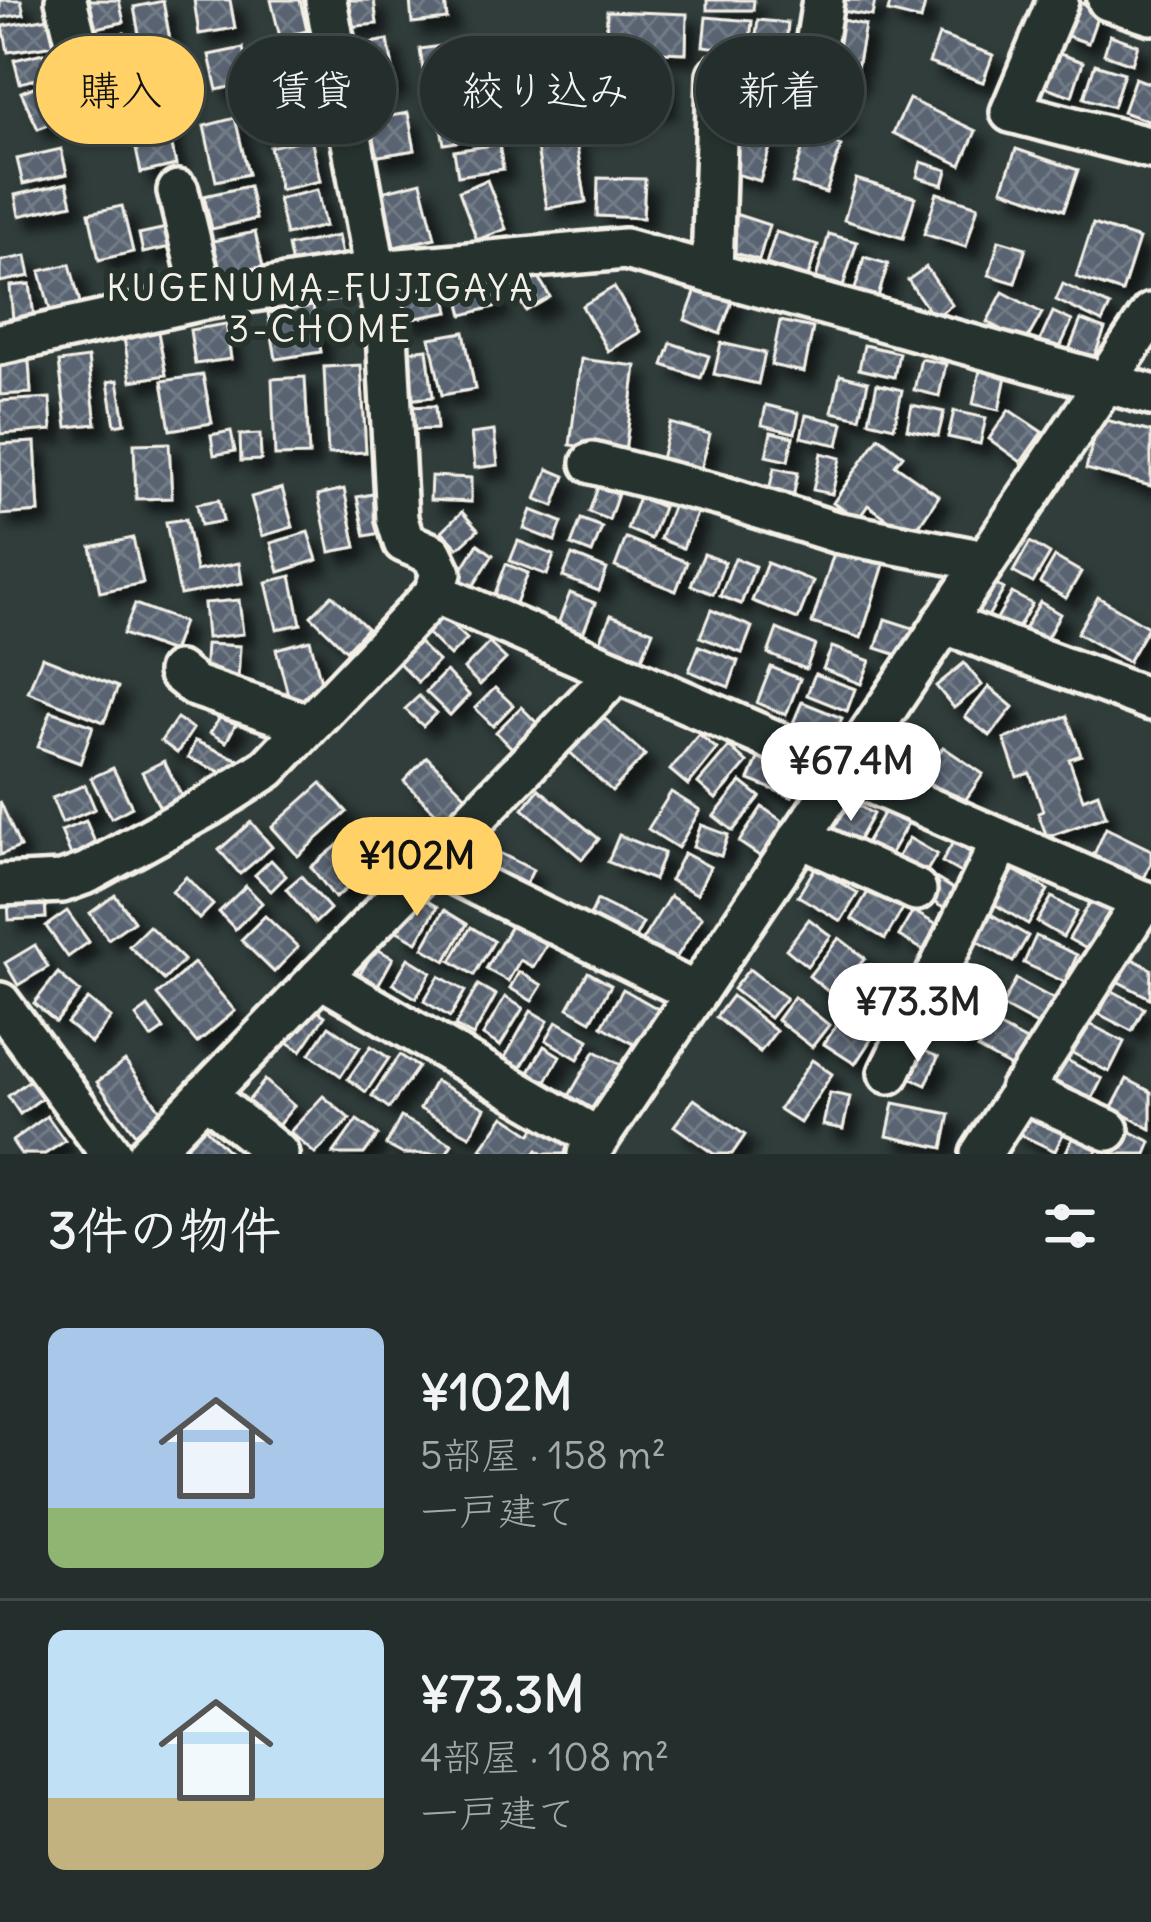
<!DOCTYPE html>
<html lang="ja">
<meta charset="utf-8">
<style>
:root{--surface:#242e2c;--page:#303a38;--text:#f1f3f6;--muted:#a3a8a9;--line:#414a48;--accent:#ffd166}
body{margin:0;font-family:Delius,"Klee One",sans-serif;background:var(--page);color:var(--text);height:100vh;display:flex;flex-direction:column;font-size:45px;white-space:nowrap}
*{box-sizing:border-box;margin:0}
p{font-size:39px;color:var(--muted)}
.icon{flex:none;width:66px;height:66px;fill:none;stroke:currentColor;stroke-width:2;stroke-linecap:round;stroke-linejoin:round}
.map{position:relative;height:1154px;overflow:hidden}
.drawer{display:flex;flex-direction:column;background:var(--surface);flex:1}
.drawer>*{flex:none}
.guide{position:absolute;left:36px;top:36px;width:1080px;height:108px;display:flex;gap:24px}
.price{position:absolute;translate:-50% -102px;padding:0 27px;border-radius:42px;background:#fff;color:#222;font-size:39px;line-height:78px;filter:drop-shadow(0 3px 6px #0008)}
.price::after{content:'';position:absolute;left:50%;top:72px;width:36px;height:27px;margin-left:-18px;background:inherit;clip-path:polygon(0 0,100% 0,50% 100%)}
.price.active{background:var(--accent);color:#111}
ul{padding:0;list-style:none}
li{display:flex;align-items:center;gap:36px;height:300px;padding:0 48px}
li+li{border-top:3px solid var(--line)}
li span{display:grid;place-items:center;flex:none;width:336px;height:240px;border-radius:18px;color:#555}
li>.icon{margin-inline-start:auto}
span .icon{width:144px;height:144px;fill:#fffc;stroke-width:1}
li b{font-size:51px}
h2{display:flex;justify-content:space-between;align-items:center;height:144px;padding:0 48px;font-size:51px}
.chip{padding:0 42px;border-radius:54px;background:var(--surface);box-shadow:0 3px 9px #0004,0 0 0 3px var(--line);font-size:42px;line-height:108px}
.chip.active{background:var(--accent);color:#111}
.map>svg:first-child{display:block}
.building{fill:url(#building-cross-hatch);stroke:#f4f1e8;stroke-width:3;filter:url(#shadow)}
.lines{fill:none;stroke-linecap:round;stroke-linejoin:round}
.minor-casing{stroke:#f4f1e8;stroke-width:48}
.minor{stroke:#26332d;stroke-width:39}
.labels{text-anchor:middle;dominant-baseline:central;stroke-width:12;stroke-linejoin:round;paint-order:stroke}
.neighbourhood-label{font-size:36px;letter-spacing:3px;fill:#f4f1e8;stroke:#26332d}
</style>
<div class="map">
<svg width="1151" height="1154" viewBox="0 0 1151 1154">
<defs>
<pattern id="building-cross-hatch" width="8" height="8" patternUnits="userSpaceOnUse" patternTransform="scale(3)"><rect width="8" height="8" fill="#5a6472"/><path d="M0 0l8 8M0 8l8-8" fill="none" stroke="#727b86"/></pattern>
<filter id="shadow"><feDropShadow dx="11" dy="11" stdDeviation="6" flood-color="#0009"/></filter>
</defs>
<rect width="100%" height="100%" fill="#303d3b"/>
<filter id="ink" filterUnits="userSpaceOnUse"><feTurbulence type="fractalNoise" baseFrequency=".00833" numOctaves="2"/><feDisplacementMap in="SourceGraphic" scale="24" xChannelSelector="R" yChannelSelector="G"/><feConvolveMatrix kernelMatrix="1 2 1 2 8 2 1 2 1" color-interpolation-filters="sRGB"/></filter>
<g filter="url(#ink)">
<g class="building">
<polygon points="0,0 21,0 24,14 0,18"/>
<polygon points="85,0 119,0 124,22 91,29"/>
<polygon points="194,0 230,0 235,28 199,34"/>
<polygon points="271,0 300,0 307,31 280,37"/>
<polygon points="343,0 374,0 377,24 346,27"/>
<polygon points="410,0 445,0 447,19 412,23"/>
<polygon points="707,0 754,0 753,10 707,10"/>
<polygon points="831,0 875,0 872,16 830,9"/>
<polygon points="891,0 926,0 921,20 888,12"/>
<polygon points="1074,0 1100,9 1088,43 1059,33"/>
<polygon points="163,1 170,40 141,45 134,7"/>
<polygon points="607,11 687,14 686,53 606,50"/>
<polygon points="706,17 752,21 749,51 703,46"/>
<polygon points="49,18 54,45 8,52 3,26"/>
<polygon points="833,18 865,25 854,84 821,78"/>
<polygon points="758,20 788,23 785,54 754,51"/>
<polygon points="124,33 131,60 98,69 91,42"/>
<polygon points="563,33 575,71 524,87 512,50"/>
<polygon points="939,35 993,55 983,82 929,63"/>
<polygon points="1110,35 1138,45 1132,64 1104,54"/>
<polygon points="388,40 396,85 354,92 346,47"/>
<polygon points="448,45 454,79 425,84 420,49"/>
<polygon points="243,48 251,82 217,90 209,55"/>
<polygon points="1054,52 1083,62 1072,96 1043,86"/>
<polygon points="43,53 49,76 20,83 14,60"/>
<polygon points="177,59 186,101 156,108 146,65"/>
<polygon points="1095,64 1124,73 1113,107 1084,98"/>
<polygon points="613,65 666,68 664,107 611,104"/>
<polygon points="1135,78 1151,84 1151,122 1123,112"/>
<polygon points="734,81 774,94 765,124 724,111"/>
<polygon points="133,83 139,110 108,117 102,90"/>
<polygon points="41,84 58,120 38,129 21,92"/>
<polygon points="580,84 587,121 523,132 517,94"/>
<polygon points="830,95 846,122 829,132 814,104"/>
<polygon points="909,99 976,131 961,165 893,133"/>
<polygon points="292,100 298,129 259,138 253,109"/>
<polygon points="493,101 499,135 444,144 438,111"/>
<polygon points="165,113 176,165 141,173 130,121"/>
<polygon points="408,113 415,150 373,157 367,120"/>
<polygon points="235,118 248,174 216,181 204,126"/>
<polygon points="735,129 772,141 760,181 722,170"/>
<polygon points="807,135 841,146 826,193 792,183"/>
<polygon points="575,136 586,202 547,208 536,142"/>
<polygon points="311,138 320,181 280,190 270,147"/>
<polygon points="499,144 503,169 458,176 454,151"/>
<polygon points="61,149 67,174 23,184 17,159"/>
<polygon points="1016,149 1078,170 1064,210 1002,189"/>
<polygon points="921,162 947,170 943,185 917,177"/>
<polygon points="598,178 645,179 643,218 597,216"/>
<polygon points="856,179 915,197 903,238 844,220"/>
<polygon points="487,180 506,229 477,240 459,191"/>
<polygon points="421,182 435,238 390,248 377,193"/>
<polygon points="67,183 72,204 19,216 15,195"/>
<polygon points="249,186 256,219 212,229 204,196"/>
<polygon points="317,190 325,226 286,235 278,199"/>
<polygon points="937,193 978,206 966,247 924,234"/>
<polygon points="122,206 133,252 99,260 89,213"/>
<polygon points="729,212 769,225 759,260 718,248"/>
<polygon points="1093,224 1139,239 1122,292 1076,277"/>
<polygon points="166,228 170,247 143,253 139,234"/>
<polygon points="255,232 264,272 221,281 213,241"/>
<polygon points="776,232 818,245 808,277 766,264"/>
<polygon points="829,234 857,242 843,286 816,278"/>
<polygon points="338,236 343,260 293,271 288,246"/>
<polygon points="999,240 1026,248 1015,283 989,275"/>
<polygon points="26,256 30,276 0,282 0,261"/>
<polygon points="864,257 888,264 877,300 854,293"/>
<polygon points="70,264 80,303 50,310 40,271"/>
<polygon points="926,267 952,305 934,318 908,280"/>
<polygon points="533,268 550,297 526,311 509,282"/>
<polygon points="491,275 498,306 463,315 455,283"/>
<polygon points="699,282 734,296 720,334 685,320"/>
<polygon points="30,284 34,318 13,320 10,286"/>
<polygon points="1063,284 1110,306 1102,322 1056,300"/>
<polygon points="444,287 449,312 405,320 400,294"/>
<polygon points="614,287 640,332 608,351 582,306"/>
<polygon points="1003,292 1042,313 1025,343 987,322"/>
<polygon points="313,306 321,352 276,359 268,313"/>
<polygon points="1053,312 1072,321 1058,352 1039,343"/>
<polygon points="1081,320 1105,329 1093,359 1069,350"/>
<polygon points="780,321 813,328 804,372 771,365"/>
<polygon points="226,324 231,359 195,364 190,330"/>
<polygon points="158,332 166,375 131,381 124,338"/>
<polygon points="464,332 475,389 442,395 430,338"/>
<polygon points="671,343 709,356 701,378 663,365"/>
<polygon points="721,343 765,353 758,384 714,374"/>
<polygon points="864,345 899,353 894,377 859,369"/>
<polygon points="427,349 433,397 406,400 401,352"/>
<polygon points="88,358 96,424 67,427 59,362"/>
<polygon points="581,359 636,366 625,452 570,445"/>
<polygon points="921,359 946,364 939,396 914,390"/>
<polygon points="29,361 31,393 0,395 0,363"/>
<polygon points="361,365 366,452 328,454 324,367"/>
<polygon points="980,370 1006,376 999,410 973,404"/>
<polygon points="203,375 212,423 170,430 162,381"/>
<polygon points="840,375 868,382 860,418 832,412"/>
<polygon points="305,377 309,455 275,456 272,379"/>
<polygon points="118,380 125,423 115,425 108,382"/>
<polygon points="877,384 902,390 894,427 869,421"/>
<polygon points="50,398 52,430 0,434 0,401"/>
<polygon points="766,405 799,413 795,433 762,425"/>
<polygon points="912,405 944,412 938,436 907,429"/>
<polygon points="435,406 437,429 408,430 406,407"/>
<polygon points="1009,410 1042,432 1021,462 989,439"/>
<polygon points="954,411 986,418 980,444 948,437"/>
<polygon points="806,415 843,423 838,445 801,437"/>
<polygon points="1099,418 1151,432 1151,486 1086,469"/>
<polygon points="670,423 710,434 701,469 661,459"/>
<polygon points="231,431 235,451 214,455 211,435"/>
<polygon points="494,431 498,465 475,468 471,434"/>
<polygon points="771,432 793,437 788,461 766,456"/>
<polygon points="260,434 261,460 241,461 240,435"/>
<polygon points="879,437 903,455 895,465 939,496 912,536 868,505 858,519 833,503"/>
<polygon points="35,442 39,512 0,515 0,444"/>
<polygon points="169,443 172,498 136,499 134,444"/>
<polygon points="821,453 840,458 832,494 813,490"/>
<polygon points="774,468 798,473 793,497 769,491"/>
<polygon points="548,469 565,476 554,506 536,499"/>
<polygon points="431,476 471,478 471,502 430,500"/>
<polygon points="598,487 618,494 609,520 589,512"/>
<polygon points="282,488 293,527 262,536 251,497"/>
<polygon points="344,489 356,547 330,552 318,495"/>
<polygon points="383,492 391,531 365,536 357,497"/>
<polygon points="639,497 663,507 651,539 627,529"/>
<polygon points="219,500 223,521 201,525 197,504"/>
<polygon points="674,502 698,511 683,548 660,539"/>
<polygon points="531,510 562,522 555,541 524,529"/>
<polygon points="462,512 478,530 458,548 442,531"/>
<polygon points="186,519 196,571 239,563 242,583 180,595 166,522"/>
<polygon points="581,519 602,527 592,553 571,545"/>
<polygon points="308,532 317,560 279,572 271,543"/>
<polygon points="133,538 143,583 100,592 91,547"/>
<polygon points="626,538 687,562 676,591 615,567"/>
<polygon points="518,541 554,555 547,575 510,561"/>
<polygon points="1030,542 1050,554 1033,583 1013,572"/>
<polygon points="837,543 886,558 861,638 812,623"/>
<polygon points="478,544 493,555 472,588 456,578"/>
<polygon points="704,554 725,562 713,594 691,585"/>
<polygon points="572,555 607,569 599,591 563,577"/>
<polygon points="1055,557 1081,572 1066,598 1040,583"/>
<polygon points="735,558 755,566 741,604 720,596"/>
<polygon points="767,563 813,581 798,619 752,601"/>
<polygon points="506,564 528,573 513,610 492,602"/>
<polygon points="291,576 301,624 277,629 266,582"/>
<polygon points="985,578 1004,589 987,618 968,608"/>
<polygon points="570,593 595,603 581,638 556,629"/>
<polygon points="1012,593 1032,604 1015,633 995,622"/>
<polygon points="332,595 367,628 346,650 311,616"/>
<polygon points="1098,597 1148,627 1128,662 1077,633"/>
<polygon points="239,600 243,634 207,638 204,603"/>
<polygon points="1040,602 1060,614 1043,645 1022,633"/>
<polygon points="135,604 183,622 172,652 123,634"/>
<polygon points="711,610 752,627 742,653 700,637"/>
<polygon points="437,611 467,639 450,656 421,627"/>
<polygon points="611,615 653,631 642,658 600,642"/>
<polygon points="885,619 913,628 904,657 876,648"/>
<polygon points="777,629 815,645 806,669 768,654"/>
<polygon points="310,640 324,693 290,702 276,649"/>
<polygon points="416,640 438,661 418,682 396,660"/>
<polygon points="489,643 506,659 480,685 464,669"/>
<polygon points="206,644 240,646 238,679 204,678"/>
<polygon points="699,646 738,661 729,687 689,671"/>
<polygon points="832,647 870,661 861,684 823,669"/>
<polygon points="42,657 118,687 104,722 28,692"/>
<polygon points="964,663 982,685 954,708 936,686"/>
<polygon points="771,667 800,679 786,715 757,703"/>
<polygon points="446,671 469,695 450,715 426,692"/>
<polygon points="815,674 855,689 847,711 807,695"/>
<polygon points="989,687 1013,707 990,736 965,717"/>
<polygon points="495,688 513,705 493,726 475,708"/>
<polygon points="419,696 436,713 423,726 405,709"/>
<polygon points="802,702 842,718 832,744 791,728"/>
<polygon points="521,707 539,725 515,751 496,732"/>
<polygon points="595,710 645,755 612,791 562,745"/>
<polygon points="51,711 93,726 80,763 38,747"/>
<polygon points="223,713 237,722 226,742 210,733"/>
<polygon points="1067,716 1081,755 1069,759 1083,799 1098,793 1106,816 1047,837 1038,813 1043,811 1030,773 1017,777 1004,739"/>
<polygon points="177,718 193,729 177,753 161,741"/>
<polygon points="899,723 935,747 912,782 876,758"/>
<polygon points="699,734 717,749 688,785 670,770"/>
<polygon points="195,741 237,759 230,776 188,758"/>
<polygon points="729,747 747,763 716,799 698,783"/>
<polygon points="943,747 983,774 962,805 922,778"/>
<polygon points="760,754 802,770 792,797 749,780"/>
<polygon points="427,757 467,797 444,821 404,781"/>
<polygon points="164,761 186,805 164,816 142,772"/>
<polygon points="113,768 132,807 111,818 91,778"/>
<polygon points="741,782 760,797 733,831 714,816"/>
<polygon points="321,783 347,812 298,856 272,827"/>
<polygon points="85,785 95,809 62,823 52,798"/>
<polygon points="539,789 599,839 582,859 523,809"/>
<polygon points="671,792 700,810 678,848 648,829"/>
<polygon points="849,800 873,814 854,848 829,834"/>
<polygon points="0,801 20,847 0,855"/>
<polygon points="762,807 785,823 761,857 739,842"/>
<polygon points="885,810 908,823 885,863 862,850"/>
<polygon points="86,821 99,852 74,862 61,831"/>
<polygon points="251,822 272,847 240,874 219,850"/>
<polygon points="701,825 728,835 721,856 693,847"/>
<polygon points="1106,828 1151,850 1151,863 1141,885 1091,861"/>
<polygon points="619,835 664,853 654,880 608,862"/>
<polygon points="909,838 937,854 922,879 894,863"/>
<polygon points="472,839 533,870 522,892 461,861"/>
<polygon points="953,842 982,860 971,879 942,862"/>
<polygon points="384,843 405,868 384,887 362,862"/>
<polygon points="338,845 363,876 335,898 311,867"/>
<polygon points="684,853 710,867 697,894 670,880"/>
<polygon points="271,860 286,876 271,891 255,875"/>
<polygon points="815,868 858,893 841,921 798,896"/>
<polygon points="1014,870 1048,890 1028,924 994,904"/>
<polygon points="301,876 330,909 315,923 286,889"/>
<polygon points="932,876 965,896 954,914 921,895"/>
<polygon points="186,877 213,905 199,919 172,891"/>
<polygon points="872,885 905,905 885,939 852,919"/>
<polygon points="246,886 262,903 235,929 219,912"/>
<polygon points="115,895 134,921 108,939 90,913"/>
<polygon points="418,895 437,907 417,942 397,931"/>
<polygon points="670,896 702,917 671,966 639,945"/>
<polygon points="1052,897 1077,912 1063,937 1037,922"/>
<polygon points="45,898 46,918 9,920 8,900"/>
<polygon points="597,900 643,923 628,951 584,929"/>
<polygon points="1091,901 1114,915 1092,952 1069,939"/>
<polygon points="444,910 467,924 446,961 423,948"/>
<polygon points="67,911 89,942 68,957 46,926"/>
<polygon points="913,911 946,930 932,955 899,936"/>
<polygon points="989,913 1028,936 1013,962 974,939"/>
<polygon points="265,916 298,947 274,972 241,940"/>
<polygon points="809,919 831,936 807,966 786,949"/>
<polygon points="520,925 549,941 533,967 520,960 508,981 486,969 511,926 518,929"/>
<polygon points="149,926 184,960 164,980 129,946"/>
<polygon points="471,927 494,941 474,975 451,961"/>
<polygon points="1036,936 1077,955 1065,982 1024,963"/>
<polygon points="839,938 865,958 835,997 809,976"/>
<polygon points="35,945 48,967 18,985 5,963"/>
<polygon points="375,948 393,958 377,987 359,976"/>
<polygon points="1129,957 1151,969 1150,998 1117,981"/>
<polygon points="408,958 431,972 416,998 393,984"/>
<polygon points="194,963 235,1011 197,1043 157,995"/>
<polygon points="871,965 912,992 890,1024 850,997"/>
<polygon points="749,969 786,998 770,1018 733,989"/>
<polygon points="519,972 542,985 532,1001 510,988"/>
<polygon points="588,972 611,985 591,1021 568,1008"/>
<polygon points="58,973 80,992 56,1022 34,1003"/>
<polygon points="439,976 465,991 450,1017 424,1001"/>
<polygon points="1016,979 1057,1001 1043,1028 1002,1006"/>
<polygon points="478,985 496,995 473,1036 455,1026"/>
<polygon points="623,989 660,1010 639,1047 602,1026"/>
<polygon points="1111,990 1144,1008 1132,1031 1099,1014"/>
<polygon points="942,994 980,1019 964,1045 926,1019"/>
<polygon points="732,996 776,1031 760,1052 716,1017"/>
<polygon points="505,997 523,1008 500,1046 483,1035"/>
<polygon points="794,997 829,1025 812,1047 777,1020"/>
<polygon points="88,999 111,1018 91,1043 67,1023"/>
<polygon points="310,1006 325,1016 301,1051 286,1041"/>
<polygon points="148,1007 164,1029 151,1038 136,1016"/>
<polygon points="531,1011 548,1021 520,1069 504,1059"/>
<polygon points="844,1014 874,1035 855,1064 824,1044"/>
<polygon points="557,1021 589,1040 578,1059 546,1040"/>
<polygon points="1084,1021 1124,1042 1109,1072 1069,1051"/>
<polygon points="992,1023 1032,1044 1018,1071 978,1049"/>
<polygon points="329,1026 360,1047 341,1076 310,1054"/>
<polygon points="911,1045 938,1057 926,1085 899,1073"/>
<polygon points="371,1046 389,1058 366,1092 348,1079"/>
<polygon points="544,1046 560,1056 545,1083 528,1074"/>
<polygon points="595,1051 625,1067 599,1113 569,1096"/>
<polygon points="400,1055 418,1067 389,1108 372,1096"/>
<polygon points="1065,1059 1102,1079 1088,1107 1051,1087"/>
<polygon points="812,1060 832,1074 800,1123 779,1109"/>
<polygon points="125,1061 163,1114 135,1134 97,1082"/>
<polygon points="1127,1079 1151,1092 1151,1129 1112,1108"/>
<polygon points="30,1080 42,1098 20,1114 8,1096"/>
<polygon points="265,1080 294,1106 276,1128 247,1102"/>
<polygon points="435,1081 485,1108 470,1136 420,1109"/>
<polygon points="830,1093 850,1097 843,1129 823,1125"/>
<polygon points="323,1096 350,1119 315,1154 290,1132"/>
<polygon points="694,1099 745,1135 732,1154 714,1154 674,1126"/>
<polygon points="894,1103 950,1114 943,1148 887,1136"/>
<polygon points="1020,1111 1064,1132 1055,1151 1011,1130"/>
<polygon points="47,1116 65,1141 45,1154 21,1154 12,1141"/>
<polygon points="504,1116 531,1134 541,1119 573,1141 564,1154 542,1154 537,1150 534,1154 488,1154 481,1149"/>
<polygon points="401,1117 452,1144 446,1154 403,1154 386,1145"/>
<polygon points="357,1120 378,1135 364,1154 333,1154"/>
<polygon points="202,1125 229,1152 227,1154 187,1154 180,1148"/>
<polygon points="1078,1128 1102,1141 1095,1154 1065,1154"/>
<polygon points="1124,1128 1151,1142 1146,1154 1111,1154"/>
</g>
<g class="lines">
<defs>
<g id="minor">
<polyline points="66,0 88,89"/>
<polyline points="326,0 387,333 397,519 404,542 432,554 441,573 435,593 1151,905"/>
<polyline points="1058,0 1011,112 1151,148"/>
<polyline points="1108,0 1151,14"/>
<polyline points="178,191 204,299"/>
<polyline points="712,273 718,75 812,70 823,0"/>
<polyline points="0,344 204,299 378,271 625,249 1151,395"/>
<polyline points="592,463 721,496 835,532 984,561"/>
<polyline points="943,623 1151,700"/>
<polyline points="178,672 195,686 307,724"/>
<polyline points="800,837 916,890"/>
<polyline points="429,861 696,993"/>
<polyline points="0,885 62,882 87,873 212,804 268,768 435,593"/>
<polyline points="320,977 598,1138"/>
<polyline points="0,1003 111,1154"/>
<polyline points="889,1073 1001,842"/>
<polyline points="1020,1090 1108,1130"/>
<polyline points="205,1095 278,1154"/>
<polyline points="148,1154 617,672"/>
<polyline points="588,1154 1151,314"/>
<polyline points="981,1154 1143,901"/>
</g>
</defs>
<use href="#minor" class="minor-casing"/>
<use href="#minor" class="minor"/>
</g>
</g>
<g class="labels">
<g class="neighbourhood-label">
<text x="321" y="288">KUGENUMA-FUJIGAYA<tspan x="321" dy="41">3-CHOME</tspan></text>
</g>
</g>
</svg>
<b class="price" style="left:851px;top:824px">¥67.4M</b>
<b class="price active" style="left:417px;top:919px">¥102M</b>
<b class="price" style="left:918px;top:1065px">¥73.3M</b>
<div class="guide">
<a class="chip active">購入</a>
<a class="chip">賃貸</a>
<a class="chip">絞り込み</a>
<a class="chip">新着</a>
</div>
</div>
<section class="drawer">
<h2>3件の物件<svg class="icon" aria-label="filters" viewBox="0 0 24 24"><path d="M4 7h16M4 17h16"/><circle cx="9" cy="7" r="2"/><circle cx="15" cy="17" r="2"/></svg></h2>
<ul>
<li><span style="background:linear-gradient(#a9c7e8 75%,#8fb573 0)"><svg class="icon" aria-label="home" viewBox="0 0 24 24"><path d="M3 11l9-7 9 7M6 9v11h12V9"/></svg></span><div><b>¥102M</b><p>5部屋 · 158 m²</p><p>一戸建て</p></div></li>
<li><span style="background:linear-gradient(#bfe0f5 70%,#c2b280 0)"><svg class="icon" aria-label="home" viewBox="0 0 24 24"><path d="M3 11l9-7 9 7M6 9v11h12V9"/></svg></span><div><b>¥73.3M</b><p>4部屋 · 108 m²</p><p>一戸建て</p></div></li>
</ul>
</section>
